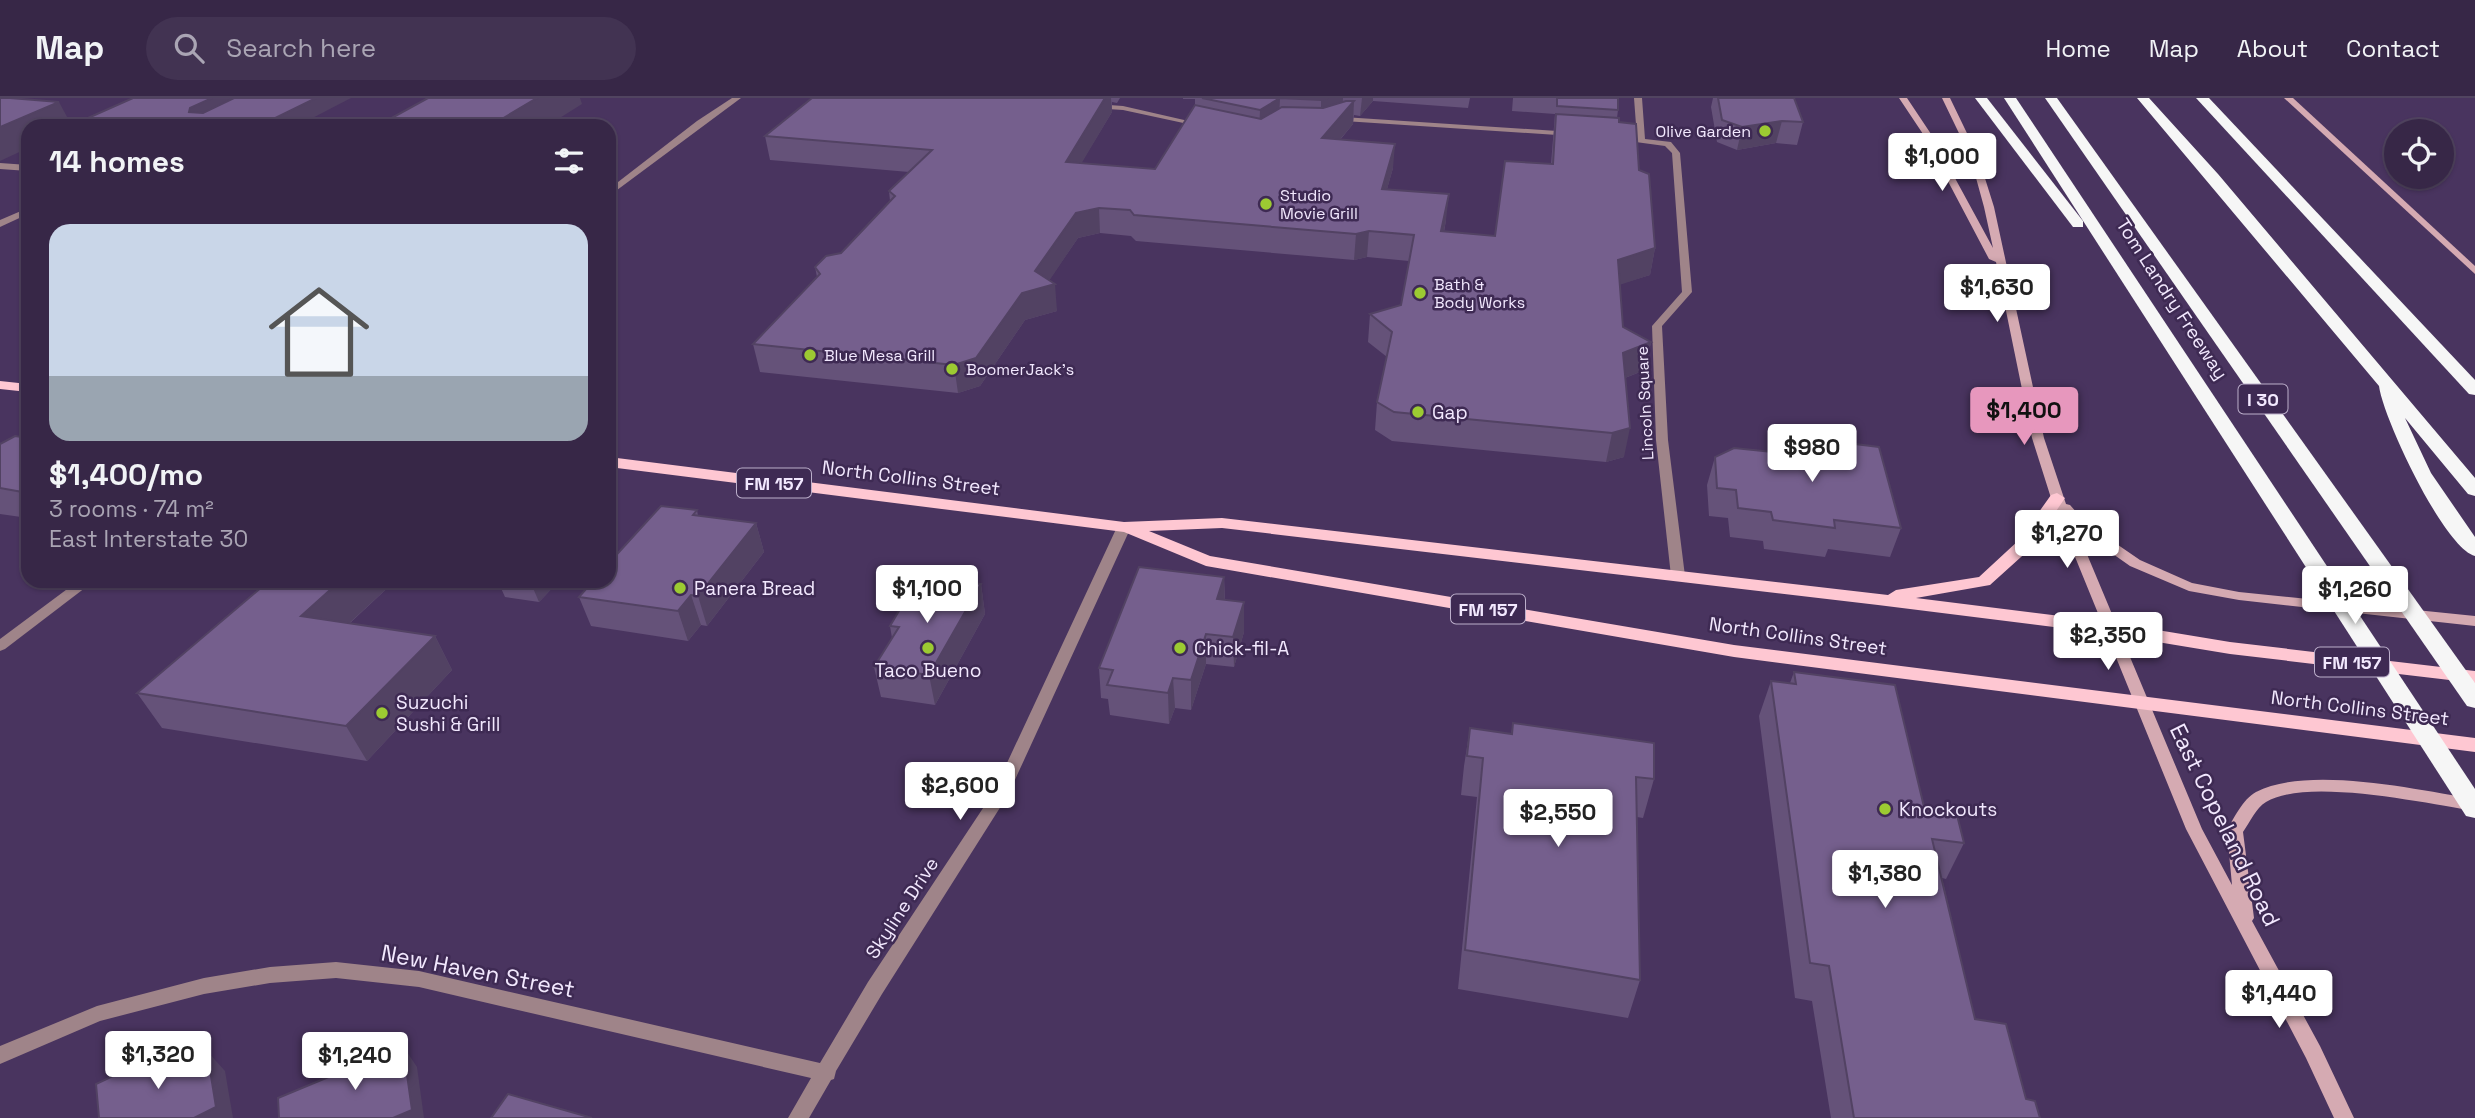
<!DOCTYPE html>
<meta charset="utf-8">
<style>
:root{--surface:#372747;--page:#423352;--text:#f1f3f6;--muted:#aaa5b4;--line:#514460;--accent:#e797bd}
body{margin:0;font-family:"Space Grotesk",sans-serif;background:var(--page);color:var(--text);height:100vh;display:flex;flex-direction:column;font-size:26px;white-space:nowrap}
*{box-sizing:border-box;margin:0}
p{font-size:23px;color:var(--muted)}
.icon{flex:none;width:38px;height:38px;fill:none;stroke:currentColor;stroke-width:2;stroke-linecap:round;stroke-linejoin:round}
.map{position:relative;flex:1;overflow:hidden}
.details{position:absolute;left:21px;top:21px;width:595px;height:469px;display:flex;flex-direction:column;background:var(--surface);border-radius:21px;box-shadow:0 2px 5px #0004,0 0 0 2px var(--line)}
.details>*{flex:none}
.buttons{position:absolute;left:2384px;top:21px;display:grid;gap:14px}
.buttons a{display:grid;place-items:center;width:70px;height:70px;border-radius:50%;background:var(--surface);box-shadow:0 2px 5px #0004,0 0 0 2px var(--line);font-size:35px}
.price{position:absolute;translate:-50% -60px;padding:0 16px;border-radius:7px;background:#fff;color:#222;font-size:23px;line-height:46px;filter:drop-shadow(0 2px 4px #0008)}
.price::after{content:'';position:absolute;left:50%;top:42px;width:21px;height:16px;margin-left:-10px;background:inherit;clip-path:polygon(0 0,100% 0,50% 100%)}
.price.on{background:var(--accent);color:#111}
ul{padding:0;list-style:none}
li{display:grid;align-content:center;gap:14px;height:371px;padding:0 28px}
li span{display:grid;place-items:center;height:217px;border-radius:21px;color:#555}
li>.icon{margin-inline-start:auto}
span .icon{width:126px;height:126px;fill:#fffc;stroke-width:1}
li b{font-size:30px}
h2{display:flex;justify-content:space-between;align-items:center;height:84px;padding:0 28px;font-size:30px}
header{display:flex;align-items:center;gap:42px;box-sizing:border-box;height:98px;padding:0 35px;background:var(--surface);border-bottom:2px solid var(--line)}
header strong{font-size:33px}
nav{display:flex;gap:38px;margin-inline-start:auto;font-size:24px}
.search{width:490px;height:63px;background:var(--page);display:flex;align-items:center;gap:18px;box-sizing:border-box;padding:0 24px;border-radius:38px;color:var(--muted);font-size:26px}
.map>svg:first-child{display:block}
.lines{fill:none;stroke-linecap:round;stroke-linejoin:round}
.minor{fill:#9f8489;fill-rule:evenodd}
.tertiary{fill:#9f8489;fill-rule:evenodd}
.secondary{fill:#d5aab2;fill-rule:evenodd}
.primary{fill:#fec7d2;fill-rule:evenodd}
.motorway{fill:#f6f6f6;fill-rule:evenodd}
.wall{fill:#655279}
.shaded-wall{fill:#524263}
.building{fill:#755f8d;stroke:#524263;stroke-width:2}
.poi-dot{fill:#9cca32;stroke:#3e2a53;stroke-width:2.5}
.labels{text-anchor:middle;dominant-baseline:central;stroke-width:5;stroke-linejoin:round;paint-order:stroke}
.far-poi-label{font-size:16px;fill:#f2e8fe;stroke:#3e2a53;text-anchor:start}
.far-street-label{font-size:16px;fill:#f2e8fe;stroke:#3e2a53}
.shield{fill:#3e2a53;stroke:#bcafcb;stroke-width:2}
.shield-label{font-size:18px;font-weight:bold;fill:#f2e8fe}
.street-label{font-size:19px;fill:#f2e8fe;stroke:#3e2a53}
.poi-label{font-size:19px;fill:#f2e8fe;stroke:#3e2a53;text-anchor:start}
.near-street-label{font-size:23px;fill:#f2e8fe;stroke:#3e2a53}
</style>
<header>
<strong>Map</strong>
<div class="search"><svg class="icon" aria-label="search" viewBox="0 0 24 24"><circle cx="10" cy="10" r="6"/><path d="M15 15l6 6"/></svg>Search here</div>
<nav><a>Home</a><a>Map</a><a>About</a><a>Contact</a></nav>
</header>
<div class="map">
<svg width="2475" height="1020" viewBox="0 0 2475 1020">
<rect width="100%" height="100%" fill="#49345f"/>
<g class="lines">
<g class="minor">
<polygon points="1634,0 1642,0 1645,41 1671,44 1680,55 1692,194 1662,228 1668,342 1685,478 1678,482 1671,478 1656,342 1652,228 1682,194 1672,55 1665,48 1621,42 1617,40 1621,38 1637,40"/>
<polygon points="1095,6 1123,8 1206,27 1202,29 1123,12 1092,10 1092,6"/>
<polygon points="1343,19 1572,34 1576,36 1572,38 1344,23 1335,26 1331,24"/>
<polygon points="0,65 28,67 28,73 0,71"/>
<polygon points="28,110 28,116 0,129 0,122"/>
<polygon points="1124,425 1131,429 1008,697 882,896 836,973 834,981 831,982 809,1020 788,1020 811,980 419,889 336,880 270,885 204,896 100,923 0,966 0,948 97,908 204,880 270,869 336,864 419,873 820,965 868,884 993,695 1117,429"/>
</g>
<g class="tertiary">
<polygon points="732,0 741,0 609,98 609,91 697,23"/>
<polygon points="78,483 94,483 5,551 0,553 0,541"/>
</g>
<g class="secondary">
<path d="M1899,0H1907L1931,36L1993,150L1984,109L1970,58L1942,0H1950L1978,58L1994,109L2044,340L2066,406L2070,407L2086,425L2140,462L2192,485L2239,494L2475,518V528L2239,502L2189,493L2130,468L2076,430L2202,731L2232,787L2227,733C2233,721 2243,701 2256,694C2309,667 2417,692 2475,701V713C2428,706 2307,679 2266,704C2256,710 2250,724 2243,734L2254,820L2252,823L2320,948L2354,1020H2334L2306,960L2186,731L2051,400L2032,340L1996,164L1989,161L1923,36Z"/>
<polygon points="2284,0 2293,0 2475,168 2475,176"/>
</g>
<g class="primary">
<polygon points="0,283 28,286 28,294 0,291"/>
<polygon points="609,359 1124,424 1222,420 1888,497 1896,492 1979,479 2019,442 2051,397 2057,395 2065,400 2031,450 1990,487 1916,500 2109,524 2230,544 2475,573 2475,585 2230,556 2109,536 1878,507 1222,430 1149,433 1210,458 1734,547 2475,640 2475,654 1734,559 1206,468 1124,434 609,369"/>
</g>
<g class="motorway">
<polygon points="1975,0 1987,0 2083,123 2083,129 2073,129"/>
<polygon points="2004,0 2016,0 2475,691 2475,720 2466,718"/>
<polygon points="2045,0 2057,0 2475,585 2475,610 2467,608"/>
<path d="M2137,0H2149L2218,76L2475,380V398L2468,396L2405,320L2431,375L2475,439V458C2444,450 2383,320 2379,288Z"/>
<polygon points="2196,0 2209,0 2475,282 2475,297 2469,296"/>
</g>
</g>
<g class="wall">
<polygon points="812,0 1120,0 1117,5 1112,4 1112,14 1081,65 1155,71 1195,8 1195,1 1183,1 1183,0 1470,0 1468,10 1373,3 1360,18 1354,17 1353,26 1340,42 1393,70 1387,91 1446,122 1444,134 1495,138 1551,66 1555,16 1512,13 1513,0 1618,0 1618,12 1617,20 1639,72 1655,150 1650,177 1620,186 1623,229 1651,244 1645,272 1625,280 1624,359 1606,364 1392,343 1375,332 1377,304 1387,259 1368,244 1370,216 1401,207 1409,163 1367,159 1354,162 1136,143 1131,138 1100,135 1078,140 1049,182 1057,213 1025,222 980,288 958,295 760,274 753,246 817,179 815,169 841,155 890,103 889,93 909,74 770,62 765,38"/>
<polygon points="1713,0 1794,0 1803,24 1797,47 1776,45 1737,52 1717,44 1711,9"/>
<polygon points="28,340 28,420 0,416 0,346"/>
<polygon points="1806,340 1901,430 1890,459 1828,451 1825,459 1764,451 1763,443 1730,439 1728,420 1709,418 1707,387 1715,359 1801,357"/>
<polygon points="697,412 698,418 756,425 764,454 707,528 701,527 688,543 591,528 579,499"/>
<polygon points="1224,479 1225,502 1244,504 1244,534 1234,569 1206,566 1191,612 1175,610 1169,626 1110,617 1108,601 1101,600 1099,570"/>
<polygon points="269,483 395,483 350,525 435,538 452,572 367,663 162,630 137,595"/>
<polygon points="462,483 559,483 539,504 505,499 500,488"/>
<polygon points="981,486 985,516 935,607 881,599 874,569 892,540 890,528 911,502"/>
<polygon points="1794,574 1925,713 1964,745 1946,781 1942,780 1975,921 2026,1001 2040,1020 1831,1020 1812,903 1795,900 1759,618 1771,583 1790,585"/>
<polygon points="1513,625 1654,681 1643,720 1637,719 1640,882 1628,920 1458,891 1477,699 1461,697 1464,668 1470,630 1511,636"/>
</g>
<g class="shaded-wall">
<polygon points="212,0 249,0 198,26 189,14 190,10"/>
<polygon points="316,0 351,0 297,28 259,28"/>
<polygon points="537,0 580,0 582,6 547,28 490,28"/>
<polygon points="1105,0 1111,0 1112,14 1068,88 1066,64"/>
<polygon points="1280,0 1279,22 1259,34 1260,12"/>
<polygon points="1328,0 1343,0 1342,17 1321,24 1321,2"/>
<polygon points="1362,0 1373,0 1373,3 1360,18"/>
<polygon points="1354,3 1353,26 1321,64 1322,40"/>
<polygon points="59,4 72,28 28,28 28,50 0,63 0,29"/>
<polygon points="1782,23 1776,45 1737,52 1742,29"/>
<polygon points="1395,46 1393,70 1380,116 1382,91"/>
<polygon points="1449,96 1446,122 1439,159 1441,133"/>
<polygon points="1099,110 1100,135 1078,140 1045,189 1055,186 1057,213 1025,222 980,288 958,295 954,267 1076,115"/>
<polygon points="1369,133 1367,159 1354,162 1356,136"/>
<polygon points="1655,150 1650,177 1613,189 1618,162"/>
<polygon points="1651,244 1645,272 1617,283 1623,255"/>
<polygon points="1630,330 1624,359 1606,364 1612,335"/>
<polygon points="756,425 764,454 707,528 698,498"/>
<polygon points="1224,479 1225,508 1217,501"/>
<polygon points="340,483 395,483 320,552 301,518"/>
<polygon points="530,483 559,483 539,504"/>
<polygon points="981,486 985,516 935,607 929,577"/>
<polygon points="691,497 701,527 688,543 678,513"/>
<polygon points="1244,504 1244,534 1234,569 1233,539"/>
<polygon points="1206,536 1206,566 1191,612 1191,582"/>
<polygon points="435,538 452,572 367,663 346,628"/>
<polygon points="1173,580 1175,610 1169,626 1168,595"/>
<polygon points="403,948 417,969 424,1020 393,1020"/>
<polygon points="207,953 225,973 233,1020 194,1020"/>
<polygon points="153,959 172,980 157,976"/>
</g>
<g class="building">
<polygon points="0,0 10,0 59,4 0,29"/>
<polygon points="133,0 212,0 190,10 189,14 203,15 234,0 316,0 259,28 70,28"/>
<polygon points="428,0 537,0 490,28 377,28"/>
<polygon points="812,0 1105,0 1066,64 1155,71 1195,7 1261,21 1282,9 1323,10 1346,3 1354,3 1322,40 1395,46 1382,91 1449,96 1441,133 1495,138 1505,63 1553,66 1556,16 1619,20 1619,24 1636,26 1639,72 1649,76 1655,150 1618,162 1623,229 1651,244 1623,255 1630,330 1612,335 1394,314 1377,304 1392,234 1370,216 1401,207 1414,137 1369,133 1356,136 1134,117 1130,112 1099,110 1076,115 1035,173 1055,186 1022,195 976,260 954,267 753,246 820,176 815,169 826,158 841,155 895,98 889,93 932,52 765,38"/>
<polygon points="1202,0 1328,0 1321,2 1280,0 1260,12"/>
<polygon points="1557,0 1618,0 1618,12 1557,8"/>
<polygon points="1718,0 1794,0 1803,24 1782,23 1742,29 1722,22"/>
<polygon points="15,338 28,340 28,395 0,390 0,346"/>
<polygon points="1806,340 1879,349 1901,430 1834,422 1835,430 1773,422 1771,414 1738,410 1736,392 1717,390 1715,359 1734,350 1810,358"/>
<polygon points="661,408 697,412 693,417 756,425 698,498 691,497 678,513 579,499 593,483 609,483 609,465"/>
<polygon points="1139,469 1224,479 1217,501 1244,504 1233,539 1206,536 1191,582 1173,580 1168,595 1107,587 1113,572 1099,570"/>
<polygon points="926,479 981,486 929,577 874,569 899,529 890,528 906,501 911,502"/>
<polygon points="269,483 340,483 301,518 435,538 346,628 137,595"/>
<polygon points="1794,574 1895,587 1925,713 1957,717 1964,745 1932,741 1975,921 2006,926 2026,1001 2035,1003 2040,1020 1854,1020 1829,868 1810,865 1771,583 1796,586"/>
<polygon points="1513,625 1654,645 1654,681 1636,679 1640,882 1465,852 1483,660 1467,658 1470,630 1512,636"/>
<polygon points="403,948 412,1012 393,1020 279,1020 278,1000"/>
<polygon points="207,953 216,1009 194,1020 99,1020 96,986 153,959 157,976"/>
<polygon points="508,996 592,1020 491,1020"/>
</g>
<g class="poi-dot">
<circle cx="1765" cy="33" r="7"/>
<circle cx="1266" cy="106" r="7"/>
<circle cx="1420" cy="195" r="7"/>
<circle cx="810" cy="257" r="7"/>
<circle cx="952" cy="271" r="7"/>
<circle cx="1418" cy="314" r="7"/>
<circle cx="680" cy="490" r="7"/>
<circle cx="928" cy="550" r="7"/>
<circle cx="1180" cy="550" r="7"/>
<circle cx="382" cy="615" r="7"/>
<circle cx="1885" cy="711" r="7"/>
</g>
<g class="labels">
<g class="far-poi-label">
<text x="1751" y="33" text-anchor="end">Olive Garden</text>
<text x="1280" y="97">Studio<tspan x="1280" dy="18">Movie Grill</tspan></text>
<text x="1434" y="186">Bath &amp;<tspan x="1434" dy="18">Body Works</tspan></text>
<text x="824" y="257">Blue Mesa Grill</text>
<text x="966" y="271">BoomerJack's</text>
</g>
<g class="far-street-label">
<text transform="translate(1645 305) rotate(-93)">Lincoln Square</text>
</g>
<g class="shield">
<rect x="2238.5" y="286.5" width="49" height="29" rx="5"/>
<rect x="737" y="370.5" width="74" height="29" rx="5"/>
<rect x="1451" y="496.5" width="74" height="29" rx="5"/>
<rect x="2315" y="549.5" width="74" height="29" rx="5"/>
</g>
<g class="shield-label">
<text x="2263" y="301">I 30</text>
<text x="774" y="385">FM 157</text>
<text x="1488" y="511">FM 157</text>
<text x="2352" y="564">FM 157</text>
</g>
<g class="street-label">
<text transform="translate(2172 201) rotate(57)">Tom Landry Freeway</text>
<text transform="translate(911 380) rotate(7)">North Collins Street</text>
<text transform="translate(1798 538) rotate(8)">North Collins Street</text>
<text transform="translate(2360 610) rotate(7)">North Collins Street</text>
<text transform="translate(902 810) rotate(-57)">Skyline Drive</text>
</g>
<g class="poi-label">
<text x="1432" y="314">Gap</text>
<text x="694" y="490">Panera Bread</text>
<text x="1194" y="550">Chick-fil-A</text>
<text x="928" y="572" text-anchor="middle">Taco Bueno</text>
<text x="396" y="604">Suzuchi<tspan x="396" dy="22">Sushi &amp; Grill</tspan></text>
<text x="1899" y="711">Knockouts</text>
</g>
<g class="near-street-label">
<text transform="translate(2225 727) rotate(64)">East Copeland Road</text>
<text transform="translate(478 873) rotate(11)">New Haven Street</text>
</g>
</g>
</svg>
<div class="buttons">
<a><svg class="icon" aria-label="locate" viewBox="0 0 24 24"><circle cx="12" cy="12" r="6"/><path d="M12 2v4M12 18v4M2 12h4M18 12h4"/></svg></a>
</div>
<b class="price" style="left:1942px;top:95px">$1,000</b>
<b class="price" style="left:1997px;top:226px">$1,630</b>
<b class="price on" style="left:2024px;top:349px">$1,400</b>
<b class="price" style="left:1812px;top:386px">$980</b>
<b class="price" style="left:2067px;top:472px">$1,270</b>
<b class="price" style="left:927px;top:527px">$1,100</b>
<b class="price" style="left:2355px;top:528px">$1,260</b>
<b class="price" style="left:2108px;top:574px">$2,350</b>
<b class="price" style="left:960px;top:724px">$2,600</b>
<b class="price" style="left:1558px;top:751px">$2,550</b>
<b class="price" style="left:1885px;top:812px">$1,380</b>
<b class="price" style="left:2279px;top:932px">$1,440</b>
<b class="price" style="left:158px;top:993px">$1,320</b>
<b class="price" style="left:355px;top:994px">$1,240</b>
<section class="details">
<h2>14 homes<svg class="icon" aria-label="filters" viewBox="0 0 24 24"><path d="M4 7h16M4 17h16"/><circle cx="9" cy="7" r="2"/><circle cx="15" cy="17" r="2"/></svg></h2>
<ul>
<li><span style="background:linear-gradient(#c9d6e8 70%,#9aa5b1 0)"><svg class="icon" aria-label="home" viewBox="0 0 24 24"><path d="M3 11l9-7 9 7M6 9v11h12V9"/></svg></span><div><b>$1,400/mo</b><p>3 rooms · 74 m²</p><p>East Interstate 30</p></div></li>
</ul>
</section>
</div>
